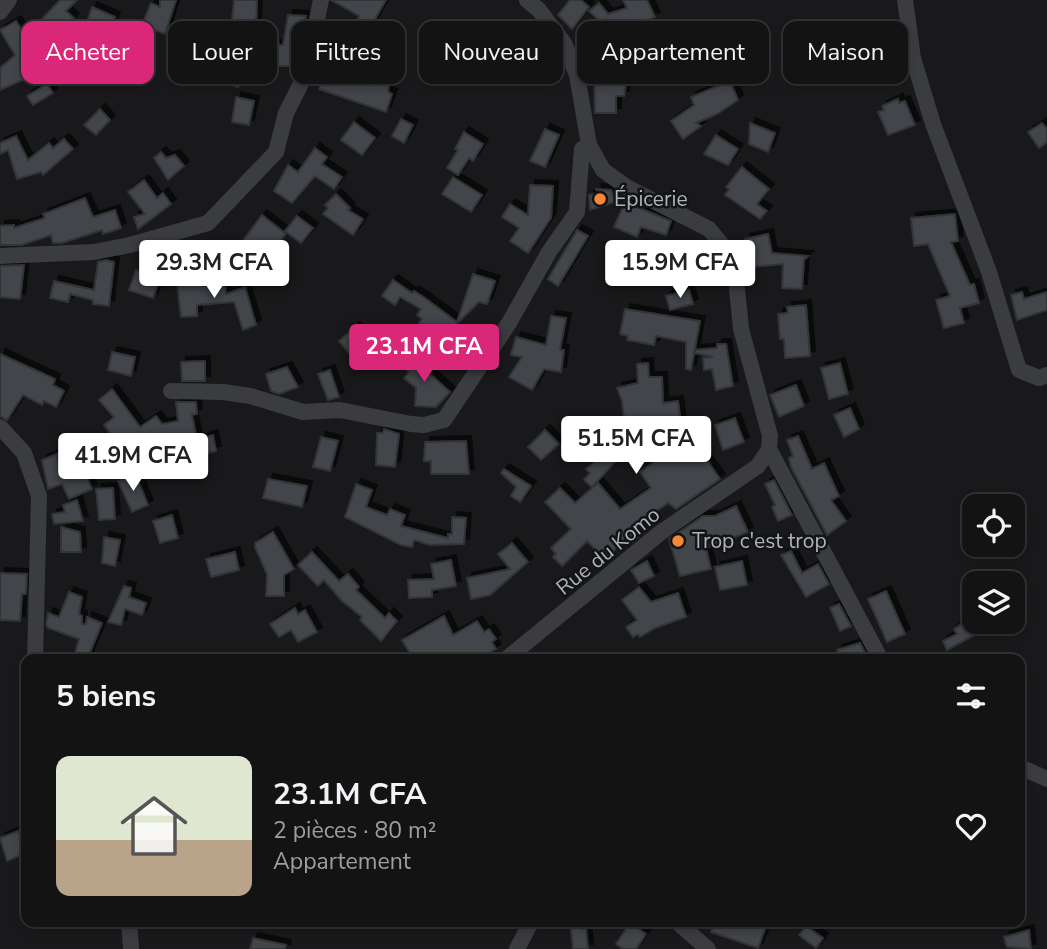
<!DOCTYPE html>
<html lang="fr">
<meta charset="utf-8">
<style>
:root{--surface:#131314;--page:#1c1c1d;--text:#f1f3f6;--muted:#9d9ea0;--line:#323234;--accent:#db2777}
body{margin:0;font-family:"Nunito Sans",sans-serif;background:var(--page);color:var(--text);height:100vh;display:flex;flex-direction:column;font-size:26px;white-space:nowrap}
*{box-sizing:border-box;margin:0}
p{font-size:23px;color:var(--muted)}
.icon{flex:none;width:38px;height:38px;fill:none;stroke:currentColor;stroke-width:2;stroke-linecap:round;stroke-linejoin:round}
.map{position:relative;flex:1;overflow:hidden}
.drawer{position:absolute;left:21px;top:654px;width:1004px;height:273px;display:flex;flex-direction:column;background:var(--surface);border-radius:14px;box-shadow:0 4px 10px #0003,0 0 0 2px var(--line)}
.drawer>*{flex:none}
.top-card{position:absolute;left:21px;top:21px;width:1006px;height:63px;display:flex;gap:14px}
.controls{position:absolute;left:962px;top:494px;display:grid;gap:14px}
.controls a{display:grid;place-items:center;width:63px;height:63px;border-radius:14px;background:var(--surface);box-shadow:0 4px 10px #0003,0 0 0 2px var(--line);font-size:35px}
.price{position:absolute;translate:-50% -60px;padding:0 16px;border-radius:7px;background:#fff;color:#222;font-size:23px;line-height:46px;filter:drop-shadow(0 2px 4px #0008)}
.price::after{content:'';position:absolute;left:50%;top:42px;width:21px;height:16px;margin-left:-10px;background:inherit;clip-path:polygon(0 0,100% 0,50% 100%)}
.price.selected{background:var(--accent);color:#fff}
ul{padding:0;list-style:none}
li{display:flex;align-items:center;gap:21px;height:175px;padding:0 35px}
li span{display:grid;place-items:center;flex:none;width:196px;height:140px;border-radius:14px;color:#555}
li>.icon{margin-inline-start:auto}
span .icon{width:84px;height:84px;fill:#fffc;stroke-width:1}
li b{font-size:30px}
h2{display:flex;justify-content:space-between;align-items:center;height:84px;padding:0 35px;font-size:30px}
.pill{padding:0 24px;border-radius:14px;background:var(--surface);box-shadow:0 4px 10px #0003,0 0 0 2px var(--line);font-size:24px;line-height:63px}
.pill.selected{background:var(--accent);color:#fff}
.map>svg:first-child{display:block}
.building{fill:#434548;stroke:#333437;stroke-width:2;filter:url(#shadow)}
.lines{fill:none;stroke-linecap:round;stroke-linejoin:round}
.minor{stroke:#3a3c40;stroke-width:16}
.poi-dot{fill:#f58737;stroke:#141416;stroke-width:2.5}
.labels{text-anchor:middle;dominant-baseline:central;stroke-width:5;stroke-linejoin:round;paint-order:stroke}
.poi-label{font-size:21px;fill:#abb4bb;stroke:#141416;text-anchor:start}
.street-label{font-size:21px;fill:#abb4bb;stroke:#141416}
</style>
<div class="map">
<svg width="1047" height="949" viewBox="0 0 1047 949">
<defs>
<filter id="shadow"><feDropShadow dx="5" dy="-5" stdDeviation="0" flood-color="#0009"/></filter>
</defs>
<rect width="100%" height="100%" fill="#19191b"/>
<g class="building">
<polygon points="60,0 77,0 66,11 74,18 39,56 38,60 45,70 0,90 0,68 15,55 0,30 16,21 26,36"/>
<polygon points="160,0 176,0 165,34 142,25 151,3 160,7"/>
<polygon points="234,0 257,0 256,30 231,30"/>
<polygon points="331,0 386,0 371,26 357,20 359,16"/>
<polygon points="570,0 581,0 589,7 572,29 558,15"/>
<polygon points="623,0 647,0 655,17 610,35 606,19 602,23 589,11 599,3 608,14 627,8"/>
<polygon points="92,7 115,17 104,42 83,34"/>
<polygon points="288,15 306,16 296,66 276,66 276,45 283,45"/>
<polygon points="524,30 549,47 539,61 515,44"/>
<polygon points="371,53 392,55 388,92 392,94 386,112 319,89 325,70 368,85"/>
<polygon points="216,60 235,65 236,61 245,63 238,87 211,79"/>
<polygon points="594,64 615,64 615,73 628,73 624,96 616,96 616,113 595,113"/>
<polygon points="730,81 738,100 717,114 696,123 701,126 683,139 671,121 694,105 691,97"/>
<polygon points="47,84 53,93 33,105 27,96"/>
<polygon points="236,97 254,101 249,125 232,122"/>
<polygon points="898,99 899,103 905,101 915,125 888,135 878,112 884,110 882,106"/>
<polygon points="100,109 110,120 96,135 84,125"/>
<polygon points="401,119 413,125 404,143 392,136"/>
<polygon points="354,122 375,138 362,155 341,140"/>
<polygon points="750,123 775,133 768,152 749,144"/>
<polygon points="1042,123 1047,129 1047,142 1039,148 1028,132"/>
<polygon points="545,129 559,135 545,167 530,161"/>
<polygon points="464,132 483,144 473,161 469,158 458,175 447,168 458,150 455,149"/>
<polygon points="716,135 738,149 728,165 704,154"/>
<polygon points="16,136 28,160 49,143 53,148 64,139 73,149 43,175 41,172 17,179 8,150 0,154 0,143"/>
<polygon points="315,148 327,157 322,164 342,177 334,189 315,176 292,203 274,191 288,165 298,172"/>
<polygon points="161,152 166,158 175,155 184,166 168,180 154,158"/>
<polygon points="742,167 769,189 757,204 767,211 760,219 725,195 729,189 726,187"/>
<polygon points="453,177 482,195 471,212 442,194"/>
<polygon points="144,180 157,198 163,193 171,204 138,229 134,217 145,214 128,192"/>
<polygon points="530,185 553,186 551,218 528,253 510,241 519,228 502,217 510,204 528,215"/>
<polygon points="596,189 611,190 615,202 590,210 589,195 598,193"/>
<polygon points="336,194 350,208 348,210 363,219 353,235 323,214 328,208 325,205"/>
<polygon points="85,198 93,217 115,210 121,228 103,234 102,230 62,243 53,243 51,235 22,245 0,245 0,226 14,225 14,228 45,218 43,214"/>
<polygon points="625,202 671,221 666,235 641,227 637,237 614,227"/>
<polygon points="955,214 958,241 951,242 970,285 974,284 979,303 960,308 964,323 944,328 936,300 950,296 928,244 914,246 911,218"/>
<polygon points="262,215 286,234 269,255 266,252 261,258 242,242"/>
<polygon points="297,216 313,228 301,243 285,231"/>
<polygon points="577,230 588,236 558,286 548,279"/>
<polygon points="768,234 772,253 808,256 804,260 802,289 782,288 783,264 751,267 745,239"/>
<polygon points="106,260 114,262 109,306 93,304 93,300 70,294 68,302 50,298 54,281 94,290 98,262"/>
<polygon points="24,265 20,299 0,297 0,266"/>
<polygon points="136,270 160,278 153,298 129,290"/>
<polygon points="473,274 495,281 487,304 479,302 443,337 419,323 422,319 417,315 421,309 400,297 395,305 382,296 393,280 412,293 414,291 425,298 457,322"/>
<polygon points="202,281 202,286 225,285 226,294 245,287 256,325 243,330 234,302 197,305 197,316 181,317 177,282"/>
<polygon points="689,290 693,304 670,310 666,296"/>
<polygon points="1022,292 1024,299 1047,292 1047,310 1017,320 1011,295"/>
<polygon points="806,305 810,356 785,358 784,339 780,339 778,314 788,313 787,307"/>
<polygon points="625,309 700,321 691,370 686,369 686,342 656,336 654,345 627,340 628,336 620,334"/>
<polygon points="551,316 566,318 560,350 564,350 561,372 544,369 532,390 509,377 522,357 511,355 516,337 546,345"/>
<polygon points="355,327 367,340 350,354 339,341"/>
<polygon points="717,344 726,344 733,386 716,390 712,369 704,370 703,358 713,357 695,353 695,350 717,348"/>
<polygon points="112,352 135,357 131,376 108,370"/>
<polygon points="0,354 55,379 53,385 64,391 56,407 44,401 42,405 23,395 7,420 0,416"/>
<polygon points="408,354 450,392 436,407 415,406 416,388 404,378 409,372 399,363"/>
<polygon points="205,361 205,381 182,381 181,362"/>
<polygon points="648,363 649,377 662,377 663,403 678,401 682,431 697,460 704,456 720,479 676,509 668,503 635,526 639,531 648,529 629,545 625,540 605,559 587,541 562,566 553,557 556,554 551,548 571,529 545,502 560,488 575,503 598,483 620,509 651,488 640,472 678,444 630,446 630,437 626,437 622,401 617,388 638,383 637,364"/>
<polygon points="840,363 848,394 829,399 821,368"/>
<polygon points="287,367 298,387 279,394 271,391 266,374"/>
<polygon points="330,370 339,397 328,400 318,374"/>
<polygon points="796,385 804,406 779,417 770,395"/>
<polygon points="112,389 140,427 156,416 162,424 178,421 176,402 196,402 197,414 192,415 197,440 213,435 216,451 202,454 200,449 180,453 176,437 136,463 121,439 116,442 104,425 114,417 99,400"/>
<polygon points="850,408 859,429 844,437 834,415"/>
<polygon points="735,418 744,442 723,450 715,425"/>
<polygon points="384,429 399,434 395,467 376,465 377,433 383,433"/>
<polygon points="545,430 559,444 541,460 528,447"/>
<polygon points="798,436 812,469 824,463 839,496 831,500 846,521 827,535 791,467 789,458 793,456 787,440"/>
<polygon points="321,437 338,441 330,471 313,467"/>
<polygon points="466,441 469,474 431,474 431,461 424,461 425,442"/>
<polygon points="605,453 616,461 592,487 584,480 590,473 586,469"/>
<polygon points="57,454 60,474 82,465 92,489 69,499 62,484 48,489 42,460"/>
<polygon points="504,469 531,486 520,502 511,496 516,487 501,473"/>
<polygon points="135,473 148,505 132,512 118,481"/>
<polygon points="268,479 307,486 302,507 263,498"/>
<polygon points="774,480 792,515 778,521 772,507 775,505 765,484"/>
<polygon points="356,484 372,490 366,507 387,515 390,509 405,515 401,526 448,538 448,534 452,534 452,517 466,518 464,544 430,545 414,540 412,547 401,545 345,517"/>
<polygon points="113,488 115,519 99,520 96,489"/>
<polygon points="77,500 83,521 54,524 52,514 65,512 63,505"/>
<polygon points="736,506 748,532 706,548 711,569 680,576 669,539 703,516 715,516"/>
<polygon points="172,515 178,538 160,543 153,521"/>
<polygon points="61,527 80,532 81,552 61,552"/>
<polygon points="273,532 294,569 284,575 284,596 266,596 267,574 255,547 255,543"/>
<polygon points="104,537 120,540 115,566 102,563"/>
<polygon points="512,543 528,562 490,595 471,599 467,578 510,569 498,554"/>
<polygon points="791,551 802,573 818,564 829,584 806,597 781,555"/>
<polygon points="235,552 239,570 211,577 206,559"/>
<polygon points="312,552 339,581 348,574 359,587 356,590 385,618 389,613 397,621 381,641 360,620 362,617 342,601 324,580 318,586 298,565"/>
<polygon points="451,560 456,586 432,590 432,597 409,598 408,580 434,579 431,564"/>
<polygon points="647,561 654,576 639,583 631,570"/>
<polygon points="742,561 747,585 720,590 715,567"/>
<polygon points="0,573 27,574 26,594 22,594 20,621 0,620"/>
<polygon points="124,586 131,588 129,597 146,603 142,615 125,609 121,625 108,622"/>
<polygon points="639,587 651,602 678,593 686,617 655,628 640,637 638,634 633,637 626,627 637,620 622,600"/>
<polygon points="886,591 905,634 887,642 868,599"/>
<polygon points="69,592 82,597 79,614 82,616 82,624 86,624 87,617 102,623 87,660 73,660 79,639 48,628 46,624 48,613 59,617"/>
<polygon points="839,604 851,626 840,631 830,608"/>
<polygon points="295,608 298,614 305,610 317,632 298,642 291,630 279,637 270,624"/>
<polygon points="444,616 453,635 477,621 484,632 489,629 496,639 492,642 496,649 478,660 474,654 466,660 414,660 402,640"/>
<polygon points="981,621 985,629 947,650 943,641 957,634 954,629 962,624 965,629"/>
<polygon points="860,643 869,660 840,660 837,650"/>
<polygon points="18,831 20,835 26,832 26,853 7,861 0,838"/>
<polygon points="570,922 580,922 581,929 586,928 588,949 573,949"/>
<polygon points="714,922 758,922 765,929 758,948 711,932"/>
<polygon points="630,923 646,934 636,949 623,949 616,944"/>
<polygon points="806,926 823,938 816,948 799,935"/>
<polygon points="1029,930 1031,949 1007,947 1004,937"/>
<polygon points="253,938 286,945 285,949 250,949"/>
</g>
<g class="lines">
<g class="minor">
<polyline points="905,0 913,58 933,124 989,272 1019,370 1039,378 1047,375"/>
<polyline points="0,12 9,0"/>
<polyline points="0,256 94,252 130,245 208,223 276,152 286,113 305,76 321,0"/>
<polyline points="171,391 223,392 250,396 303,412 340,410 411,424 424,425 444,420 509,323 549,252 577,212 582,149 589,145"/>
<polyline points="0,427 24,453 39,496 35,660"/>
<polyline points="769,449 881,660"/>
<polyline points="505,660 660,533 758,466 769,449 770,436 741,329 736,278 728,252 709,229 628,188 603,170 589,145 577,75 564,43 539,10 527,0"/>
<polyline points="1020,767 1047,779"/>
<polyline points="129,922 131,949"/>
<polyline points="677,922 708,949"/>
<polyline points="517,949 531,922"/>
</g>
</g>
<g class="poi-dot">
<circle cx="600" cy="199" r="7"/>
<circle cx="678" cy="541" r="7"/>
</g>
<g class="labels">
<g class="poi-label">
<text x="614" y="199">Épicerie</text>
<text x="692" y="541">Trop c'est trop</text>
</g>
<g class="street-label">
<text transform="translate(608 551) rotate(-39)">Rue du Komo</text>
</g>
</g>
</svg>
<div class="controls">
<a><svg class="icon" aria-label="locate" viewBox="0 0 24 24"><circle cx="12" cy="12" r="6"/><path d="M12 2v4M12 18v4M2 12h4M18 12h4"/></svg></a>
<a><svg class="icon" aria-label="layers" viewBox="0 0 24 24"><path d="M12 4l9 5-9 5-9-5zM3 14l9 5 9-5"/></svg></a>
</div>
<b class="price" style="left:214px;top:300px">29.3M CFA</b>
<b class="price" style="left:680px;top:300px">15.9M CFA</b>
<b class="price selected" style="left:424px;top:384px">23.1M CFA</b>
<b class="price" style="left:636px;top:476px">51.5M CFA</b>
<b class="price" style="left:133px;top:493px">41.9M CFA</b>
<div class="top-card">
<a class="pill selected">Acheter</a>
<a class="pill">Louer</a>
<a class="pill">Filtres</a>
<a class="pill">Nouveau</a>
<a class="pill">Appartement</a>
<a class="pill">Maison</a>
</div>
<section class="drawer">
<h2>5 biens<svg class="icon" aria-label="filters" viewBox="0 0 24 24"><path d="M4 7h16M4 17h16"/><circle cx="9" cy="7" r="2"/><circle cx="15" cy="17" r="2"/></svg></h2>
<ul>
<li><span style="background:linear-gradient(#dfe7d0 60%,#b9a48a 0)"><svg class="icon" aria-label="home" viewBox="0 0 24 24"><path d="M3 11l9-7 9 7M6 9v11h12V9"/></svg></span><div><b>23.1M CFA</b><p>2 pièces · 80 m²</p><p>Appartement</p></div><svg class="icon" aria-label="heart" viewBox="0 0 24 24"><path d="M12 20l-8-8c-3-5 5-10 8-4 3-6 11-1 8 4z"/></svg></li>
</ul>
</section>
</div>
